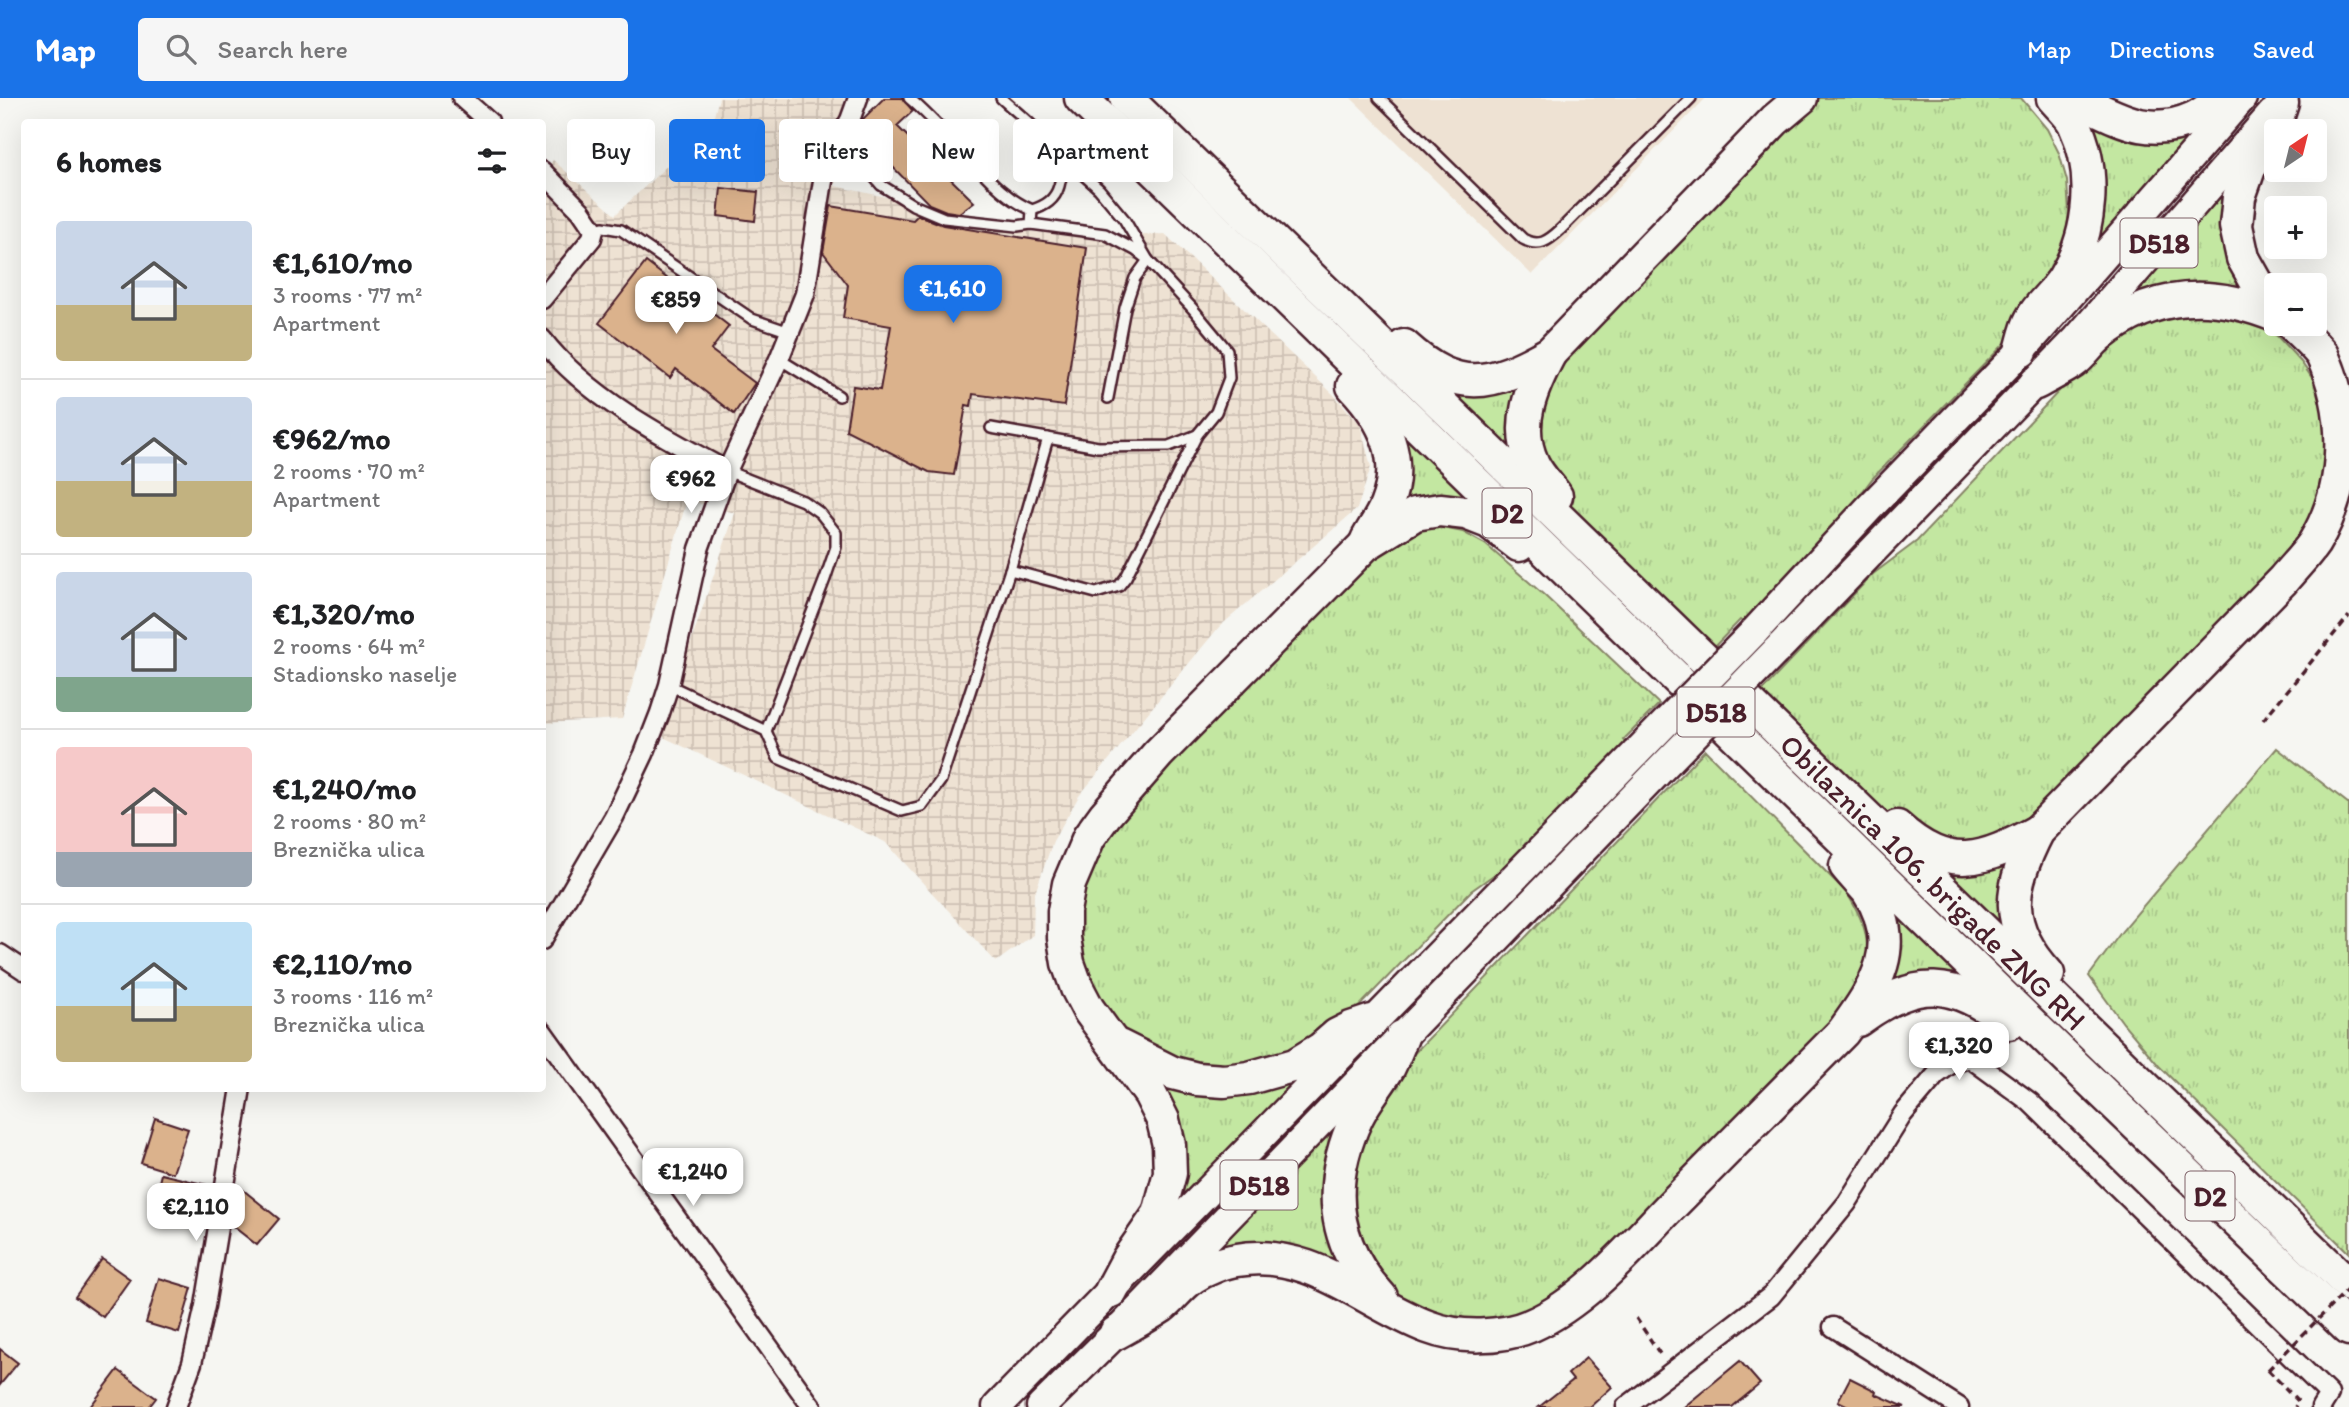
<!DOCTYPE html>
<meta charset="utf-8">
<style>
:root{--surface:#fff;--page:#f6f6f6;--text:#202124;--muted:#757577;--line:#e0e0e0;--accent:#1a73e8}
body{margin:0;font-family:Itim,sans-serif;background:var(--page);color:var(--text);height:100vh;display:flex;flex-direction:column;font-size:26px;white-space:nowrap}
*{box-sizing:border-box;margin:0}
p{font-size:23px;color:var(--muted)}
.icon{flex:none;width:38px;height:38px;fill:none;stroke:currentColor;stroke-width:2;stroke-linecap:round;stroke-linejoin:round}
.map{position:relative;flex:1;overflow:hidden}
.details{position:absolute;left:21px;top:21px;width:525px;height:973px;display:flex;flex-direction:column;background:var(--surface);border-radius:7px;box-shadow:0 7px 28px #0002}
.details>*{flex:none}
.top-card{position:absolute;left:567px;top:21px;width:665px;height:63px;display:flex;gap:14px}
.needle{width:46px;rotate:35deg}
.tools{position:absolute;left:2264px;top:21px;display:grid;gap:14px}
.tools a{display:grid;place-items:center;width:63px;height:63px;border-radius:7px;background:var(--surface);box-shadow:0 7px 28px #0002;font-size:35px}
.price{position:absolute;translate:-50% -60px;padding:0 16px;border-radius:14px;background:#fff;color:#222;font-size:23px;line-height:46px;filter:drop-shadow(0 2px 4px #0008)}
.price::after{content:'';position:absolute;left:50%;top:42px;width:21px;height:16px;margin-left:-10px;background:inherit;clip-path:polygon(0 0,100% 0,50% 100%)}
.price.active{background:var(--accent);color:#fff}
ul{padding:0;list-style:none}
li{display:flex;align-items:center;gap:21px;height:175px;padding:0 35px}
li+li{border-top:2px solid var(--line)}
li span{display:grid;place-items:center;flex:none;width:196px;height:140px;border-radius:7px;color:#555}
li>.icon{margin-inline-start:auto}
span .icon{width:84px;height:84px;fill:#fffc;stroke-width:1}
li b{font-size:30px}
h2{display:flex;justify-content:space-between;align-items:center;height:84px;padding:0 35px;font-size:30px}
.pill{padding:0 24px;border-radius:7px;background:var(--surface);box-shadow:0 7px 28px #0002;font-size:24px;line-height:63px}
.pill.active{background:var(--accent);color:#fff}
header{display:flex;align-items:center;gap:42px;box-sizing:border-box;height:98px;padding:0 35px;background:var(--accent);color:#fff}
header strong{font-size:33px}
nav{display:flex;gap:38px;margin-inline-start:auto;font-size:24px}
.search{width:490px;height:63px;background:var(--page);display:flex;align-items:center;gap:18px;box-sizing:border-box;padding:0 24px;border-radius:7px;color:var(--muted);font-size:26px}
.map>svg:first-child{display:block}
.built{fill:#eee2d3}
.industrial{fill:url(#industrial-grid)}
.grass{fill:url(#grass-tufts);stroke:#868366;stroke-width:2}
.building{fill:#dbb28c;stroke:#4a1f2b;stroke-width:2}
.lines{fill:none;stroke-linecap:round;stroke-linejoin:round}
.lane-casing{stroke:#4a1f2b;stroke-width:14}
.street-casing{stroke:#4a1f2b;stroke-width:23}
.primary-casing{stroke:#4a1f2b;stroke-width:33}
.highway-casing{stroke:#4a1f2b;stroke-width:37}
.path{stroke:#4a1f2b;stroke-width:3.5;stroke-dasharray:7 5;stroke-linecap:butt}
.lane{stroke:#f6f6f2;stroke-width:9}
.street{stroke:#f6f6f2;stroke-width:18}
.primary{stroke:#f6f6f2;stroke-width:28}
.highway{stroke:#f6f6f2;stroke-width:32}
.primary-bridge-casing{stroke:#4a1f2b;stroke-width:33;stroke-linecap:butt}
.path-bridge{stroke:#4a1f2b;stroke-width:3.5;stroke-dasharray:7 5;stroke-linecap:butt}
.primary-bridge{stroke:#f6f6f2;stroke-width:28}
.labels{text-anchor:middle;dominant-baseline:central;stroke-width:5;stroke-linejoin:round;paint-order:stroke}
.shield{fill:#f6f6f2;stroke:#7e6067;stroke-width:2}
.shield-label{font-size:28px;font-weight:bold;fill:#4a1f2b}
.street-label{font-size:30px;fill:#4a1f2b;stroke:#f6f6f2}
</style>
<header>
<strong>Map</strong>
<div class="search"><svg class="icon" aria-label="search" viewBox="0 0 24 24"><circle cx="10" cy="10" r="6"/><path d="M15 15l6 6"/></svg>Search here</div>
<nav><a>Map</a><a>Directions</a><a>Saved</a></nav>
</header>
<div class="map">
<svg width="2349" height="1309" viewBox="0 0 2349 1309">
<defs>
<pattern id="industrial-grid" width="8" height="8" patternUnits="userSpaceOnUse" patternTransform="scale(1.75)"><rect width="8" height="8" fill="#eee2d3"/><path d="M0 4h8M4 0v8" fill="none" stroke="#cec1b5"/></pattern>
<pattern id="grass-tufts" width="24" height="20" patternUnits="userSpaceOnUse" patternTransform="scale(1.75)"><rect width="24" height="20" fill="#c3e7a1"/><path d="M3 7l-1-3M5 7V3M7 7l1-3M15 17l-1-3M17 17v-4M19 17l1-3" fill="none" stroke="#a9c68b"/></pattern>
</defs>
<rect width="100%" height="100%" fill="#f6f6f2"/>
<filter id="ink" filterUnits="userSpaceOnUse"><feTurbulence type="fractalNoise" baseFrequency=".0143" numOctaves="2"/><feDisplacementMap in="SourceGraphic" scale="14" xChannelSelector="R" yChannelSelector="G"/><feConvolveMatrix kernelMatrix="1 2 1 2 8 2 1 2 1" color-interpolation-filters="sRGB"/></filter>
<g filter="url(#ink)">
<polygon class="built" points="1351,0 1706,0 1532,177"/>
<polygon class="industrial" points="719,0 844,0 835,88 895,101 937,122 1086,140 1165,136 1333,296 1360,326 1371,369 1357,411 1219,529 1079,698 1053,743 1034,798 1033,837 996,864 885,744 659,637 735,415 687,402 622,621 543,625 543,75 553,62 615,117 712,25"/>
<g class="grass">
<polygon points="1814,0 2021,0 2047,31 2059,55 2067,83 2069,114 2065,147 2051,178 2010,240 1872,381 1827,441 1746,527 1740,522 1711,552 1577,419 1541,367 1531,311 1548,273"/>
<polygon points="2080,12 2202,24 2089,164"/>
<polygon points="2235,71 2263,198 2115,217"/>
<polygon points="2226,214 2261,228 2277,238 2301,264 2319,290 2329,317 2324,394 2303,439 2037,723 1995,751 1915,739 1849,687 1757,598 1873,476 1917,443 2094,256 2141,227 2171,215"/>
<polygon points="1522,276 1519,368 1435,279"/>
<polygon points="1397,324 1486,408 1395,417"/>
<polygon points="1438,429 1463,434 1485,446 1544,497 1659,606 1623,642 1628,648 1516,761 1471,793 1344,924 1270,971 1157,962 1095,914 1070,838 1096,743 1367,457 1410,432"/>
<polygon points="2277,650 2349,706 2349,1155 2159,968 2123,925 2089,878 2122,833"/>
<path d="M1705,652L1846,794C1871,832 1870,849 1862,892L1579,1186L1508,1229L1415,1218L1360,1168L1343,1080L1382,989Z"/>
<polygon points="2013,755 2014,843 1926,759"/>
<polygon points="1886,807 1978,887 1887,895"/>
<polygon points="1151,973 1309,977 1172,1115"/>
<polygon points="1346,1012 1352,1178 1207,1155"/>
</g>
<g class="building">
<polygon points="884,0 902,0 913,13 897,28 974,104 959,115 946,113 929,106 875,51 870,56 853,39 862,22"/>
<polygon points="721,90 758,94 755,123 718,118"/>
<polygon points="831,108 913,122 918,117 943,127 1087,150 1064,308 973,296 971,308 966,307 954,377 929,374 846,332 853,288 880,292 891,228 843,220 848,187 823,154"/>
<polygon points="646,164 729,228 711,252 755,285 734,316 676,271 670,280 599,225"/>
<polygon points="155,1020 188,1031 173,1075 141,1065"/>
<polygon points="161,1076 207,1087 199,1120 179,1115 181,1109 177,1115 153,1109"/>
<polygon points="242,1091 279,1121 257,1147 230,1126 234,1102"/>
<polygon points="102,1161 130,1181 103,1219 75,1199"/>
<polygon points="159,1180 192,1190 179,1235 146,1225"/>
<polygon points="0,1251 18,1265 0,1287"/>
<polygon points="1586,1260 1612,1289 1590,1309 1539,1309 1573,1282 1568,1276"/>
<polygon points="1740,1263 1760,1286 1732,1309 1684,1309"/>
<polygon points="118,1272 156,1300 149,1309 90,1309"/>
<polygon points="1850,1280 1876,1293 1875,1296 1905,1309 1850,1309 1838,1303"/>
</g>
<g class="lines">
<defs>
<g id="lane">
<path d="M909,0C930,18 949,39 968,59C988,80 1006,101 1032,112C1045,108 1055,102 1059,88C1071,52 1023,21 1001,0"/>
<path d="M1379,0L1523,141C1539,150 1548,143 1560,132L1691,0"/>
<polyline points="840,39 881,87 913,107 944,120 1017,128 1031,126 1032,112"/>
<polyline points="1057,53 1099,91 1124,121 1148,162 1135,180 1125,210 1108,300"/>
<polyline points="594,132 603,129 621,132 752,221 790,234"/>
<polyline points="779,261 839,298"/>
<polyline points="991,330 1098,349 1169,348 1197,337 1216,314 1229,280 1227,252 1193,211 1148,162 1135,152 1105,136 1031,126"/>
<polyline points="727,373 803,403 820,415 836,435 836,449 825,481 766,633"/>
<polyline points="1010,472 1096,495 1119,488 1126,479 1197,337"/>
<polyline points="669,587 766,633 778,660 902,713 922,708 941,682 1010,472 1048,340"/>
</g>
<g id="street">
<polyline points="462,0 489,24"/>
<polyline points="542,73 581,113 594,132 592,140 542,201"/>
<path d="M542,241C587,299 663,339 727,373"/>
<polyline points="542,842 614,719 644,656 660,615 669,587 699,451 727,373 779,261 805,196 826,64 850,22 858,0"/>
<polyline points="0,856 24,872"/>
<polyline points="542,933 812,1309"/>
<polyline points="1833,1229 1959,1309"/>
<polyline points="176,1309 192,1265 205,1208 241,990"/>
<polyline points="1626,1309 1771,1198 1847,1105 1903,1016 1936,977 1952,965 1970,960 2030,1004 2329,1296 2321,1309"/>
</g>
<g id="primary">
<polyline points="1754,534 1870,409 2021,253 2242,0"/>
<polyline points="1775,554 2077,241 2272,16"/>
<polyline points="997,1309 1636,655"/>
<polyline points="1041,1309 1116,1235 1657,675"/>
</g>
<g id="highway">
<polyline points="1081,0 2072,965 2349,1231"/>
<polyline points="1126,0 2349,1187"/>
<path d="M2074,0C2115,18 2146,42 2194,20C2205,15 2215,5 2226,0"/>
<polyline points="2277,209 2261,192 2243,160 2236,128 2239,99 2250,68 2272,36 2282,5"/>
<path d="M1404,248C1458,297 1491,288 1550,255L1775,22L1801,0"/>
<path d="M2021,253C2024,243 2026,231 2031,222C2039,206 2055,195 2064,180C2092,135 2097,73 2074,25C2069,16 2060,8 2053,0"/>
<path d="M1550,255C1532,289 1514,327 1533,366C1538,377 1549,388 1556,398"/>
<path d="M2036,285C2048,278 2061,272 2073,264C2083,257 2090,245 2100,237C2154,193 2214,192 2277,218"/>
<path d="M1353,288C1385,322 1405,361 1386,408C1381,420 1373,431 1367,442"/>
<path d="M1897,729C1949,776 1983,763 2038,733"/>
<path d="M2048,876C2002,826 2009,789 2038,733L2283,482C2293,470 2305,458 2314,445C2349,388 2349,315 2322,257C2314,246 2302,236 2292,226"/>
<path d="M1858,922C1917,878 1952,881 2009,925"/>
<polyline points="1119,948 1173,975 1197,981 1224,983 1249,980 1295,967 1321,951 1337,937 1351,930 1372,923"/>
<polyline points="1111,1193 1128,1161 1159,1116 1170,1075 1169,1047 1163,1022 1150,996 1088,911 1077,890 1068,865 1064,840 1064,813 1069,786 1089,739 1105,717 1158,656 1365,447 1415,416 1440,412 1466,415 1489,424 1519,447"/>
<path d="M1381,1199C1331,1146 1326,1084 1357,1019C1366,1001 1379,986 1389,969C1394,959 1398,949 1402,939"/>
<path d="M1116,1235C1132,1226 1147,1218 1162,1208C1173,1199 1181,1187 1193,1179C1205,1171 1223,1164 1237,1162C1311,1149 1364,1205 1428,1229C1459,1241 1502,1240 1532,1227C1585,1204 1632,1148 1672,1107C1729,1049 1786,992 1843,934C1876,889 1904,847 1868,793C1861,785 1853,777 1846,768"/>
</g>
</defs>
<use href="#lane" class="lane-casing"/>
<use href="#street" class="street-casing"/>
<use href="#primary" class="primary-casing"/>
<use href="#highway" class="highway-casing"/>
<g class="path">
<polyline points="2263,622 2349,518"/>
<polyline points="1636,1220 1662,1259"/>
<polyline points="2268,1272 2298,1303 2295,1309"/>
</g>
<use href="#lane" class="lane"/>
<use href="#street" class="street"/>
<use href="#primary" class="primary"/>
<use href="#highway" class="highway"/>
<defs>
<g id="primary-bridge">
<polyline points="1636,655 1754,534"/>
<polyline points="1657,675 1775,554"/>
</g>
</defs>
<use href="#primary-bridge" class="primary-bridge-casing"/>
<polyline class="path-bridge" points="2268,1272 2349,1190"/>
<use href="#primary-bridge" class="primary-bridge"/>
</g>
</g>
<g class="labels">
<g class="shield">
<rect x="2120.5" y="120.5" width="77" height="49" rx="5"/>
<rect x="1482.5" y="390.5" width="49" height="49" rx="5"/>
<rect x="1677.5" y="589.5" width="77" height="49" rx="5"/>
<rect x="1220.5" y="1062.5" width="77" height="49" rx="5"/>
<rect x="2185.5" y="1073.5" width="49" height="49" rx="5"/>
</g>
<g class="shield-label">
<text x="2159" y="145">D518</text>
<text x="1507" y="415">D2</text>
<text x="1716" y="614">D518</text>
<text x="1259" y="1087">D518</text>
<text x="2210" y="1098">D2</text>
</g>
<g class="street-label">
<text transform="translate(1933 784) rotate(44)">Obilaznica 106. brigade ZNG RH</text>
</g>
</g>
</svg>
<div class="tools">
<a><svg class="needle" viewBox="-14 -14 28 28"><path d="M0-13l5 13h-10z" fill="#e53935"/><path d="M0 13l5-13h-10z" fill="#757577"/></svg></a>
<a>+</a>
<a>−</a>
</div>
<b class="price active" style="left:953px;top:227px">€1,610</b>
<b class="price" style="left:676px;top:238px">€859</b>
<b class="price" style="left:691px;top:417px">€962</b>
<b class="price" style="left:1959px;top:984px">€1,320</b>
<b class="price" style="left:693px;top:1110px">€1,240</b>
<b class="price" style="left:196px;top:1145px">€2,110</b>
<div class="top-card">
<a class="pill">Buy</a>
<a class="pill active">Rent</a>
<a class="pill">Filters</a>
<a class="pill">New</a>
<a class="pill">Apartment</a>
</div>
<section class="details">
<h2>6 homes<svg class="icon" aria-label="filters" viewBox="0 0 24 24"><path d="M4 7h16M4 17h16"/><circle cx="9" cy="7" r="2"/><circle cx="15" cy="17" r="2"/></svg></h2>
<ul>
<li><span style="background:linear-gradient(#c9d6e8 60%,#c2b280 0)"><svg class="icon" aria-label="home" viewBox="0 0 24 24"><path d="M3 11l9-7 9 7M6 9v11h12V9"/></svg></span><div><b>€1,610/mo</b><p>3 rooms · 77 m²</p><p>Apartment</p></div></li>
<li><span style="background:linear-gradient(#c9d6e8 60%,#c2b280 0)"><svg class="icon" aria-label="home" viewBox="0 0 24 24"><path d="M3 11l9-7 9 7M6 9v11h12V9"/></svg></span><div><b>€962/mo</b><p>2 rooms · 70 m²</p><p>Apartment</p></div></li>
<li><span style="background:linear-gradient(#c9d6e8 75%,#7fa58c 0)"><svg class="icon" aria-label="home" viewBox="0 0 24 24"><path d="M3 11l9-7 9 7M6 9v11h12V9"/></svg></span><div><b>€1,320/mo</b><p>2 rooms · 64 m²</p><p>Stadionsko naselje</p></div></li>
<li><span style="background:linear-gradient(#f6c9c9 75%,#9aa5b1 0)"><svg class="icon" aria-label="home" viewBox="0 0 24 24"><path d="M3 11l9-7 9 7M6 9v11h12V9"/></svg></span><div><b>€1,240/mo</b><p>2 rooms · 80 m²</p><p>Breznička ulica</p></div></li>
<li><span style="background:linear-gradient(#bfe0f5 60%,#c2b280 0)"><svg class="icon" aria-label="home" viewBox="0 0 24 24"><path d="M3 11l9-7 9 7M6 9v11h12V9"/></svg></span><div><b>€2,110/mo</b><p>3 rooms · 116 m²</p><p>Breznička ulica</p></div></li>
</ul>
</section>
</div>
